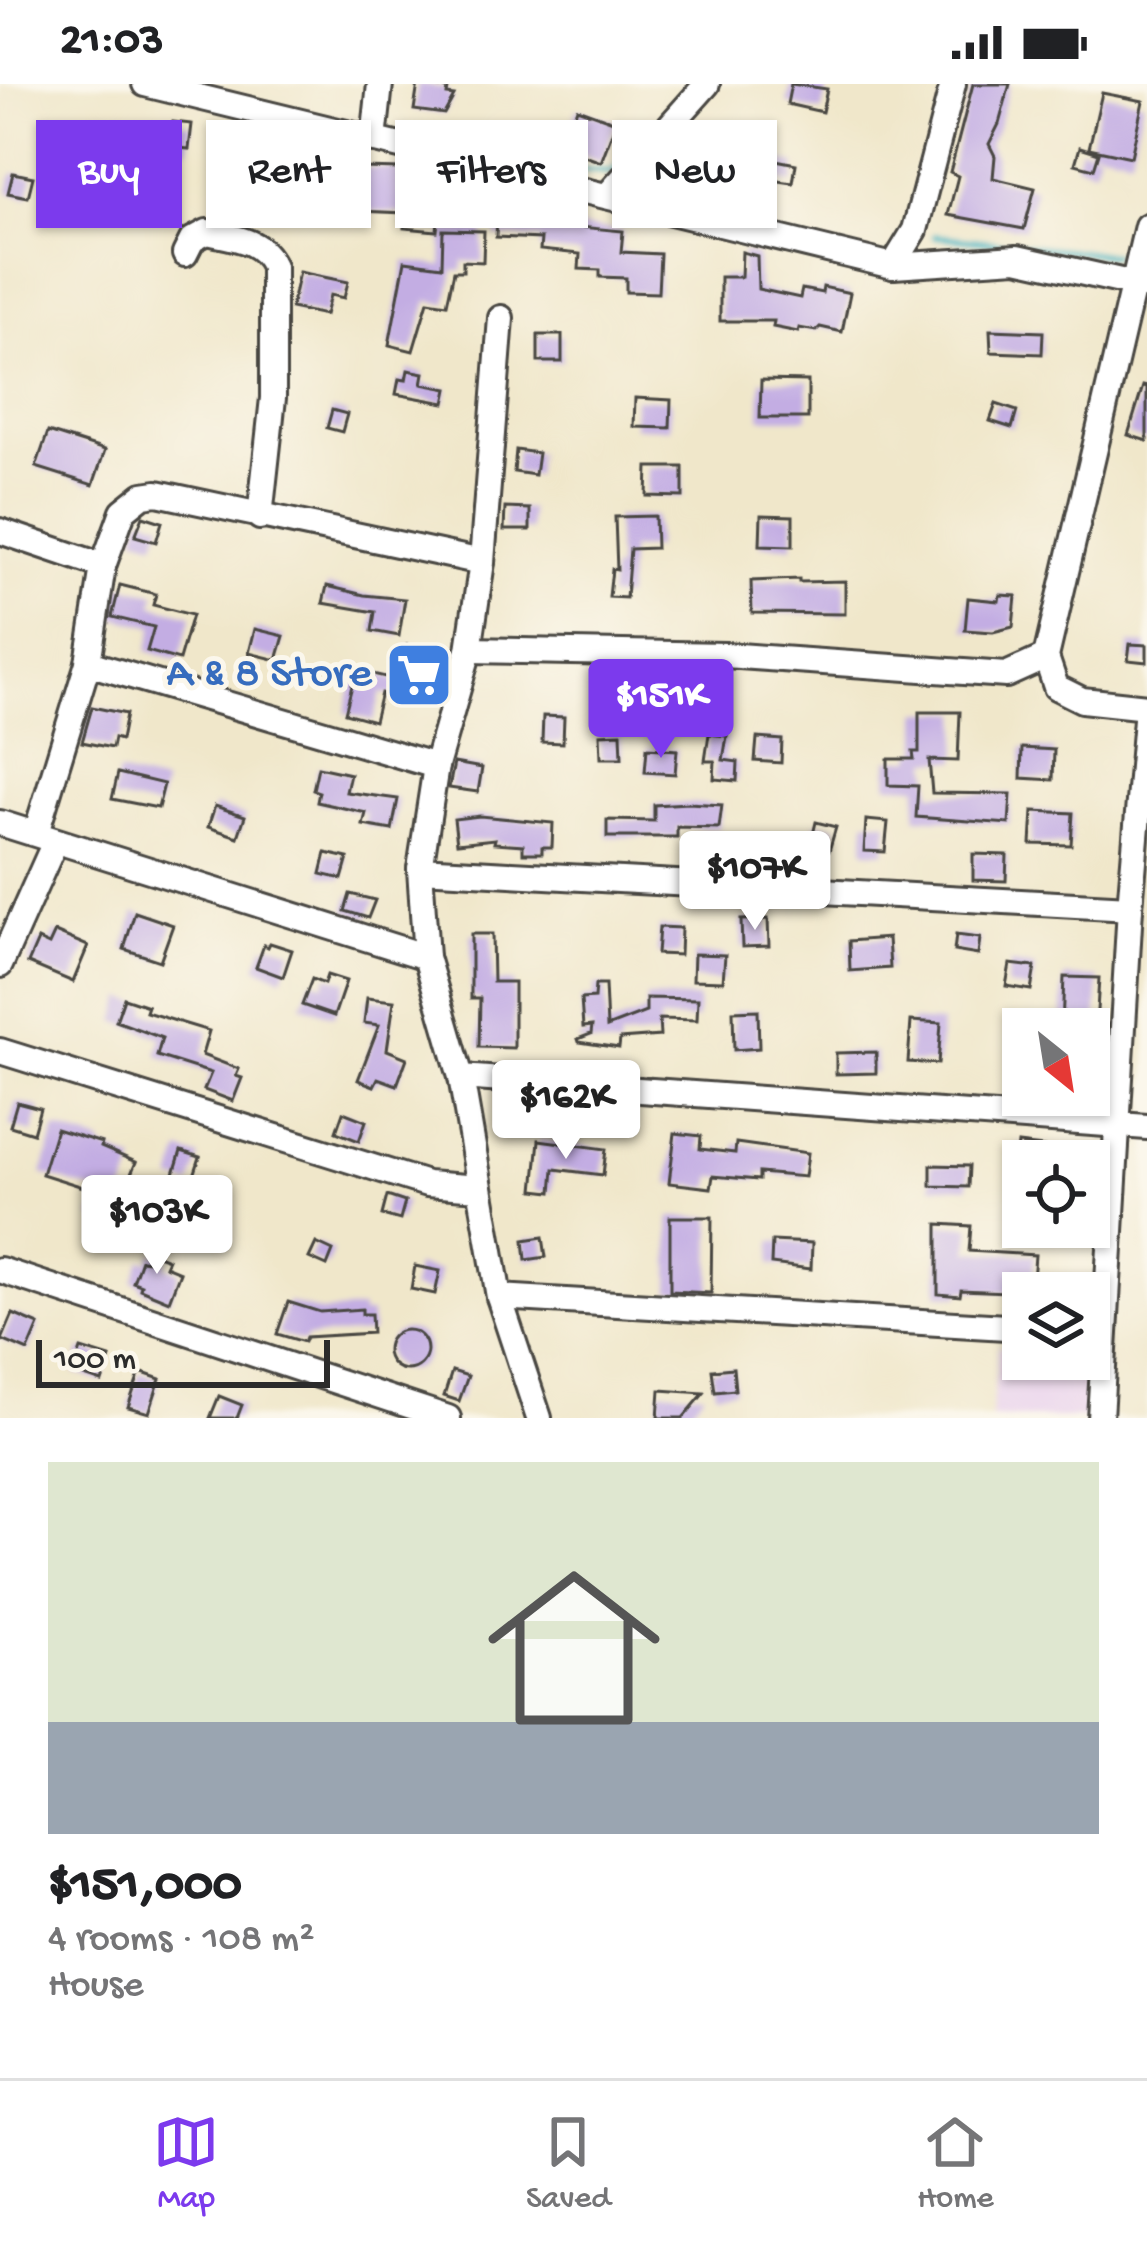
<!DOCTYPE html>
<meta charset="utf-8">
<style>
:root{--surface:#fff;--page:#f2f2f2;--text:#202124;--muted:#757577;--line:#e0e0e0;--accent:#7c3aed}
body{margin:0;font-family:"Gochi Hand",sans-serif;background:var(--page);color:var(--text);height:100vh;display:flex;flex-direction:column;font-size:45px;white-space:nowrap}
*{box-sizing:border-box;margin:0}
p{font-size:39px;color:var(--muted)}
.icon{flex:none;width:66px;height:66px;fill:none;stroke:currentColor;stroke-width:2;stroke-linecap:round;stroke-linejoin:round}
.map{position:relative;height:1334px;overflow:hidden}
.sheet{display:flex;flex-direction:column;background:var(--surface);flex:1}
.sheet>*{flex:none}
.hud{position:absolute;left:36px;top:36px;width:1077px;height:108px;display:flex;gap:24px}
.needle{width:78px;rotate:150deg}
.fabs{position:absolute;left:1002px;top:924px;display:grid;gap:24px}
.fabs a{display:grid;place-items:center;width:108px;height:108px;border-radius:0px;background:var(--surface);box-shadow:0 3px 9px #0004;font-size:60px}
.scale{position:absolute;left:36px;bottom:30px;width:294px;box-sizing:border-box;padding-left:12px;border:6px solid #2b2b2b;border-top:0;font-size:33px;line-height:42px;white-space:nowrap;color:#2b2b2b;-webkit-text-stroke:9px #fbf7ec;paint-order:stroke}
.price{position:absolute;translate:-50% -102px;padding:0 27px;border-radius:12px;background:#fff;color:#222;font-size:39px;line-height:78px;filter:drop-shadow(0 3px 6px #0008)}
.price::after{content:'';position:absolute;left:50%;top:72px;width:36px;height:27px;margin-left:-18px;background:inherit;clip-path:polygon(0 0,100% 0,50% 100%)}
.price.current{background:var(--accent);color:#fff}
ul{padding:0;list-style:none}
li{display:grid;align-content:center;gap:24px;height:636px;padding:0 48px}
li+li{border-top:3px solid var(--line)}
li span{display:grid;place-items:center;height:372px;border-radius:0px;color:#555}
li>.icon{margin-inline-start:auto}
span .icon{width:216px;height:216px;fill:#fffc;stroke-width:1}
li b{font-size:51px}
.chip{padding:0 42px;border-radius:0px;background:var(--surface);box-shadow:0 3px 9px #0004;font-size:42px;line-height:108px}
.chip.current{background:var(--accent);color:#fff}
.status{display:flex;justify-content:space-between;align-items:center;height:84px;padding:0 60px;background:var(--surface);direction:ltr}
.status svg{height:33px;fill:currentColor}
.dock{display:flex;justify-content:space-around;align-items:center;height:168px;border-top:3px solid var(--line);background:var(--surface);font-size:33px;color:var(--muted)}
.dock a{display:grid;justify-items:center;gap:6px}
.dock .current{color:var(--accent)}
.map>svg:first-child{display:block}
.built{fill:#e9d2ed}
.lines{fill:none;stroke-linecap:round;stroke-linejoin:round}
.stream{stroke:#45b4bf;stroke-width:6}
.building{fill:#c3ade3}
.minor-casing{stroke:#494743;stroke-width:30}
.minor{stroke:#fff;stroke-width:24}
.labels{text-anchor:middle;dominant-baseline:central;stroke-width:10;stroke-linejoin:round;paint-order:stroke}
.shop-label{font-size:45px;fill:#366cbe;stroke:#fbf7ec;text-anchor:end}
</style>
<div class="status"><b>21:03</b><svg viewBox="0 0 49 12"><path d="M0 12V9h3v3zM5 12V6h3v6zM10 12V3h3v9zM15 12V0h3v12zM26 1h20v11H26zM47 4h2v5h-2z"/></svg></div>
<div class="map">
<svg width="1147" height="1334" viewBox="0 0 1147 1334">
<rect width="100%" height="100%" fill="#fbf7ec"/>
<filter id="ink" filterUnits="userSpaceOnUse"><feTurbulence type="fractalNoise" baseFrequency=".00833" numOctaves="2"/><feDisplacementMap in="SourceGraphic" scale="24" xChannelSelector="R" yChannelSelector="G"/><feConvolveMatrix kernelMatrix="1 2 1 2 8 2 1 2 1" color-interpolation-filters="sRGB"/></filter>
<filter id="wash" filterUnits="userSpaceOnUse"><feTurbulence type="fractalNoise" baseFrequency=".004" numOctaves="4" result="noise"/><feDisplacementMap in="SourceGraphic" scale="48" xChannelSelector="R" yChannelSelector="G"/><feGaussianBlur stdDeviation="2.7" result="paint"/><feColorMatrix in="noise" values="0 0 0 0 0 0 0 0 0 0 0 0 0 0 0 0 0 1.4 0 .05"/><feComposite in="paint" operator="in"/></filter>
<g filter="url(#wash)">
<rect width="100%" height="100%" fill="#f0e7ca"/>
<polygon class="built" points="998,1263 1023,1266 1023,1275 1093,1273 1090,1334 991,1334"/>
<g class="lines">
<g class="stream">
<polyline points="540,83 611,88 631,67"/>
<polyline points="935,152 1113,171"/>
</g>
</g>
<g id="blocks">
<g class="building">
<polygon points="418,0 448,5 447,11 454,12 444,30 414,26"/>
<polygon points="791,0 827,5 822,28 787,20"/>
<polygon points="973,0 1010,0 999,40 989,60 995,72 993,94 1035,104 1024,145 948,131 958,92 950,88"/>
<polygon points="1102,9 1143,17 1131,73 1089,64"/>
<polygon points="577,24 616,38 601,78 563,64"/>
<polygon points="173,38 192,40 189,65 169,63"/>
<polygon points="1080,63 1099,69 1094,85 1075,80"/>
<polygon points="692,64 716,76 718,68 744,74 737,108 710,102 711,99 682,77"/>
<polygon points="277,73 309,91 312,79 336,84 332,108 297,101 294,125 263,122 267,89"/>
<polygon points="776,76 796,80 793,99 772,96"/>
<polygon points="362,84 400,85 399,108 440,111 437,147 404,144 405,129 360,127"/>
<polygon points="13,89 33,93 28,113 8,109"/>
<polygon points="218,99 235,102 232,118 215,115"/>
<polygon points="497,130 536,132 536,139 623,147 621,168 660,170 658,209 626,208 626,194 600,193 600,186 579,185 580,170 540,166 541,155 496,153"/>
<polygon points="443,146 484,147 483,178 463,177 463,187 454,187 447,220 428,217 413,267 389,261 405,177 442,182"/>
<polygon points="742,168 757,172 758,205 800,214 802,205 822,209 823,203 850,209 842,248 820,243 816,247 799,244 798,248 773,243 774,237 720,237 720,193 741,193"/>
<polygon points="299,188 348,198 344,214 330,211 325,231 291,224"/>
<polygon points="990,246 1043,248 1042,270 991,268"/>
<rect x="538" y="251" width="24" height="27"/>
<polygon points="408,286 424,289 422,300 448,305 445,319 396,310 399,295 406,296"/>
<polygon points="761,296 808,297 808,334 760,334"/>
<polygon points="1143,302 1147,303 1147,357 1128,351"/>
<polygon points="635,314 671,316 670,344 634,343"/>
<polygon points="996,320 1017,327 1012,344 990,337"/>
<polygon points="332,326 347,330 342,348 327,344"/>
<polygon points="48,348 105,366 93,401 36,383"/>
<polygon points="516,366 538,369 535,391 514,388"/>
<polygon points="648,383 683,383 683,413 647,412"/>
<polygon points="505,424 530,425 530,446 504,446"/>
<polygon points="761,431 793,432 793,462 760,461"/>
<polygon points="143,432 162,438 156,458 135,452"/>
<polygon points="655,432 656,464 630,465 626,514 609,513 612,485 617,486 615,433"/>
<polygon points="799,495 799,498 845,497 845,530 752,529 751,497"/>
<polygon points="120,501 156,510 153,521 192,531 179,576 147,567 154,543 112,533"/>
<polygon points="327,502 364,511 405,515 399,552 372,547 375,528 323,519"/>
<polygon points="1000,511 1016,512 1013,543 993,548 965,546 968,514 999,517"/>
<polygon points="255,545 284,552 277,576 249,569"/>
<polygon points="1130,560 1147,561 1147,578 1128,576"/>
<polygon points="407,561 438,568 429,607 421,605 418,618 381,609 374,637 345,629 356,586 398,596"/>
<polygon points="92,623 126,630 121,656 114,654 112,664 82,658"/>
<polygon points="919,628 960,628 958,677 929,676 932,709 1011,710 1009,740 916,733 918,702 888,701 888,675 914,675 913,668 919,668"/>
<polygon points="543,632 564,633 563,659 542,658"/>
<polygon points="621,649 622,674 601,674 600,650"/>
<polygon points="709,650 727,652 723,676 738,678 737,697 714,695 715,677 705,677"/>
<polygon points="757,654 782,656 781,679 755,677"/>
<polygon points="647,664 677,666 675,690 645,688"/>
<polygon points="1022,664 1054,666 1053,696 1021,694"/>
<polygon points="454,679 482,684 478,708 449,704"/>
<polygon points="318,683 350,690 346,708 398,715 392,746 363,741 366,729 317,718 319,708 313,706"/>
<polygon points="118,689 164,700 158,724 112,715"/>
<polygon points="688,719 722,721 719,744 677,743 677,753 607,753 607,736 654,737 654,721"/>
<polygon points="215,722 245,732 238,753 208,743"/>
<polygon points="1033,727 1073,729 1071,761 1031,760"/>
<polygon points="480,732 553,739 552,763 542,763 542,769 523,769 523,761 494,759 495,755 457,759 454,735"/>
<polygon points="866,736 888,738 885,768 864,767"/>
<polygon points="816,738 836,743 829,767 810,763"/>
<polygon points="326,769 348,774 342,795 321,790"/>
<polygon points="973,770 1007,771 1006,797 973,796"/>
<polygon points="350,810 375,816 368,834 345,827"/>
<polygon points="135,828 173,841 160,877 124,865"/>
<polygon points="768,835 769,862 742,863 741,836"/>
<polygon points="659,843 681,844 680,871 657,870"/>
<polygon points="55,848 88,862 73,898 28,879 38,856 49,861"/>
<polygon points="471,850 492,850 493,898 514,898 514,964 479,963 480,914 471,914"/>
<polygon points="956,851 980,854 978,871 954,867"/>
<polygon points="888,854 890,884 850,887 849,857"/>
<polygon points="270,859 292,866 283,893 256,883 264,861 268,863"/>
<polygon points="694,870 725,871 723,897 693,896"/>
<polygon points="1010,880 1035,883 1031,906 1006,902"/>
<polygon points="327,891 346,897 334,932 302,921 312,895 324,900"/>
<polygon points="1064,893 1099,894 1096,943 1062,943"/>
<polygon points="595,901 605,901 607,943 646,928 646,914 698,915 697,936 659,935 660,952 620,955 619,964 579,958 578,955 591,950 592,942 583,943 581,915 594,914"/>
<polygon points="124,914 148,922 146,928 209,947 202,971 239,985 236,992 242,994 233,1017 204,1006 211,989 157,972 162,954 116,937"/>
<polygon points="367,914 394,917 387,966 407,974 397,1001 378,994 374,1002 358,996 379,941 364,939"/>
<polygon points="758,926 759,964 734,966 733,927"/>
<polygon points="911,937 941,939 938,980 908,978"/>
<polygon points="876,968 876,989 836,990 836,969"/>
<polygon points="17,1018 40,1024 33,1049 10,1042"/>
<polygon points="343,1028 366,1037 359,1057 336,1048"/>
<polygon points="56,1045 102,1059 101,1063 136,1078 118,1121 130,1126 119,1150 91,1133 102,1109 42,1090"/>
<polygon points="675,1049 701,1052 700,1065 735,1069 736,1059 808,1069 805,1093 759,1089 759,1096 713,1092 711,1104 669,1099"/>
<polygon points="539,1056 606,1065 603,1091 554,1085 552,1108 534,1106"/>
<polygon points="1018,1060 1044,1063 1043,1077 1016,1077"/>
<polygon points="181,1067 200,1073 191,1101 172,1096"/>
<polygon points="931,1081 969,1082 968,1103 931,1102"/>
<polygon points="387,1112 405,1118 400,1136 382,1131"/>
<polygon points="670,1133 712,1133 711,1209 670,1207"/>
<polygon points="938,1140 971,1142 969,1167 1035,1171 1032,1209 961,1206 960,1212 938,1210"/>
<polygon points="543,1153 546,1173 526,1176 524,1156"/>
<polygon points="772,1157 812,1159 811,1185 771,1180"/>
<polygon points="316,1159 333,1167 327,1182 309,1174"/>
<polygon points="152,1169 168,1175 165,1182 180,1188 169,1217 140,1205 141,1201 133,1198 141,1176 149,1177"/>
<polygon points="415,1182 440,1187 435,1210 411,1205"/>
<polygon points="288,1218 320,1228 362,1225 362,1230 371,1230 372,1249 306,1253 304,1258 277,1250"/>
<polygon points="13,1230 39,1241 28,1267 2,1256"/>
<circle cx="407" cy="1266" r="20"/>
<polygon points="81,1265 110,1274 102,1298 73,1288"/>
<polygon points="733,1284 735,1306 715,1308 712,1286"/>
<polygon points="452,1287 468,1292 459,1317 444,1312"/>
<polygon points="140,1288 160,1295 149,1329 128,1323"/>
<polygon points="660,1306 704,1309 683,1334 658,1334"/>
<polygon points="219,1312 242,1321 237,1334 210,1334"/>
</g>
</g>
</g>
<g filter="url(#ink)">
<use href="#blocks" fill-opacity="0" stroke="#494743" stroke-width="3"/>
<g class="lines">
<defs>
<g id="minor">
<polyline points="145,0 893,182 1017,174 1143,202"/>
<polyline points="374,56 380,0"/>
<polyline points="607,112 707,0"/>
<path d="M185,170L192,156L207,148C234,154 261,155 273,182V314L260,433"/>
<polyline points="893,182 915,146 953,0"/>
<polyline points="501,234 482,478 469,566 436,682 420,785 426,873 461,993 499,1213 539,1334"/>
<polyline points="0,447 103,482"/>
<polyline points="469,566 725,571 1006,591 1046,573"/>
<polyline points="88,579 436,682"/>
<polyline points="0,739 426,873"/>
<polyline points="36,749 88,579 103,482 123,427 143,411 157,409 482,478"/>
<polyline points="420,785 1130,824"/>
<polyline points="0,881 55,758"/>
<polyline points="0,967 427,1100 479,1104"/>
<polyline points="461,993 1147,1043"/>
<polyline points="0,1186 448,1334"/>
<polyline points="499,1213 1023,1244"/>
<polyline points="1100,1334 1130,824 1147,623 1082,616 1056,603 1046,573 1147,142"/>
</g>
</defs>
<use href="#minor" class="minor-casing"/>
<use href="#minor" class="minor"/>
</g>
</g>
<defs>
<symbol id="supermarket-square" viewBox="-11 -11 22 22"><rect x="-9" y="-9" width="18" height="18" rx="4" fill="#3f7fe0" stroke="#fbf7ec"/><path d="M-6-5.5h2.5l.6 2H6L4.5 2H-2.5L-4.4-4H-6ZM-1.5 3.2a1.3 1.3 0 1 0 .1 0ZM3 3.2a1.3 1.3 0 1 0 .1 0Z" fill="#fff"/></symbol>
</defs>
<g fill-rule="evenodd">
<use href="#supermarket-square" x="381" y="553" width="76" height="76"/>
</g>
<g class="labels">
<g class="shop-label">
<text x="372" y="591">A &amp; 8 Store</text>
</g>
</g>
</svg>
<div class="fabs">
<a><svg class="needle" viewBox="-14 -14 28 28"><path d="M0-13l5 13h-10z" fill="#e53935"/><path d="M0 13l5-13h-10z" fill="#757577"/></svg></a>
<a><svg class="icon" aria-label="locate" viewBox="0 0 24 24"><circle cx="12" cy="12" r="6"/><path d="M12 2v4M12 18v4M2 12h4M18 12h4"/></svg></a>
<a><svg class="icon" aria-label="layers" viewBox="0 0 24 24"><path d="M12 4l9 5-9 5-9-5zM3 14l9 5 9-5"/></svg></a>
</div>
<div class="scale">100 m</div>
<b class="price current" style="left:661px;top:677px">$151K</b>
<b class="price" style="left:755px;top:849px">$107K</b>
<b class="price" style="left:566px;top:1078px">$162K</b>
<b class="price" style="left:157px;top:1193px">$103K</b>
<div class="hud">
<a class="chip current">Buy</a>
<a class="chip">Rent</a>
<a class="chip">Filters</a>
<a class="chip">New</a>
</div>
</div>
<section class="sheet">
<ul>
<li><span style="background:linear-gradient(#dfe7d0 70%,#9aa5b1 0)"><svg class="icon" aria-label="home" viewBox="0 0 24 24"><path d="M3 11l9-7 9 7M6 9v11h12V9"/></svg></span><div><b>$151,000</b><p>4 rooms · 108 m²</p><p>House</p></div></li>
</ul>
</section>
<nav class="dock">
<a class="current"><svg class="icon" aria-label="map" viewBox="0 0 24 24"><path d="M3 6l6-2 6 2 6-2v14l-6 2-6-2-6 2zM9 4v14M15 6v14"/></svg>Map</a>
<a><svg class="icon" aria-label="saved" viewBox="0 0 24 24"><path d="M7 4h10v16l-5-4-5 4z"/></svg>Saved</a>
<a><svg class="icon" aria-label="home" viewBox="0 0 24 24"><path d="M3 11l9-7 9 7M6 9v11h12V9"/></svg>Home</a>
</nav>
